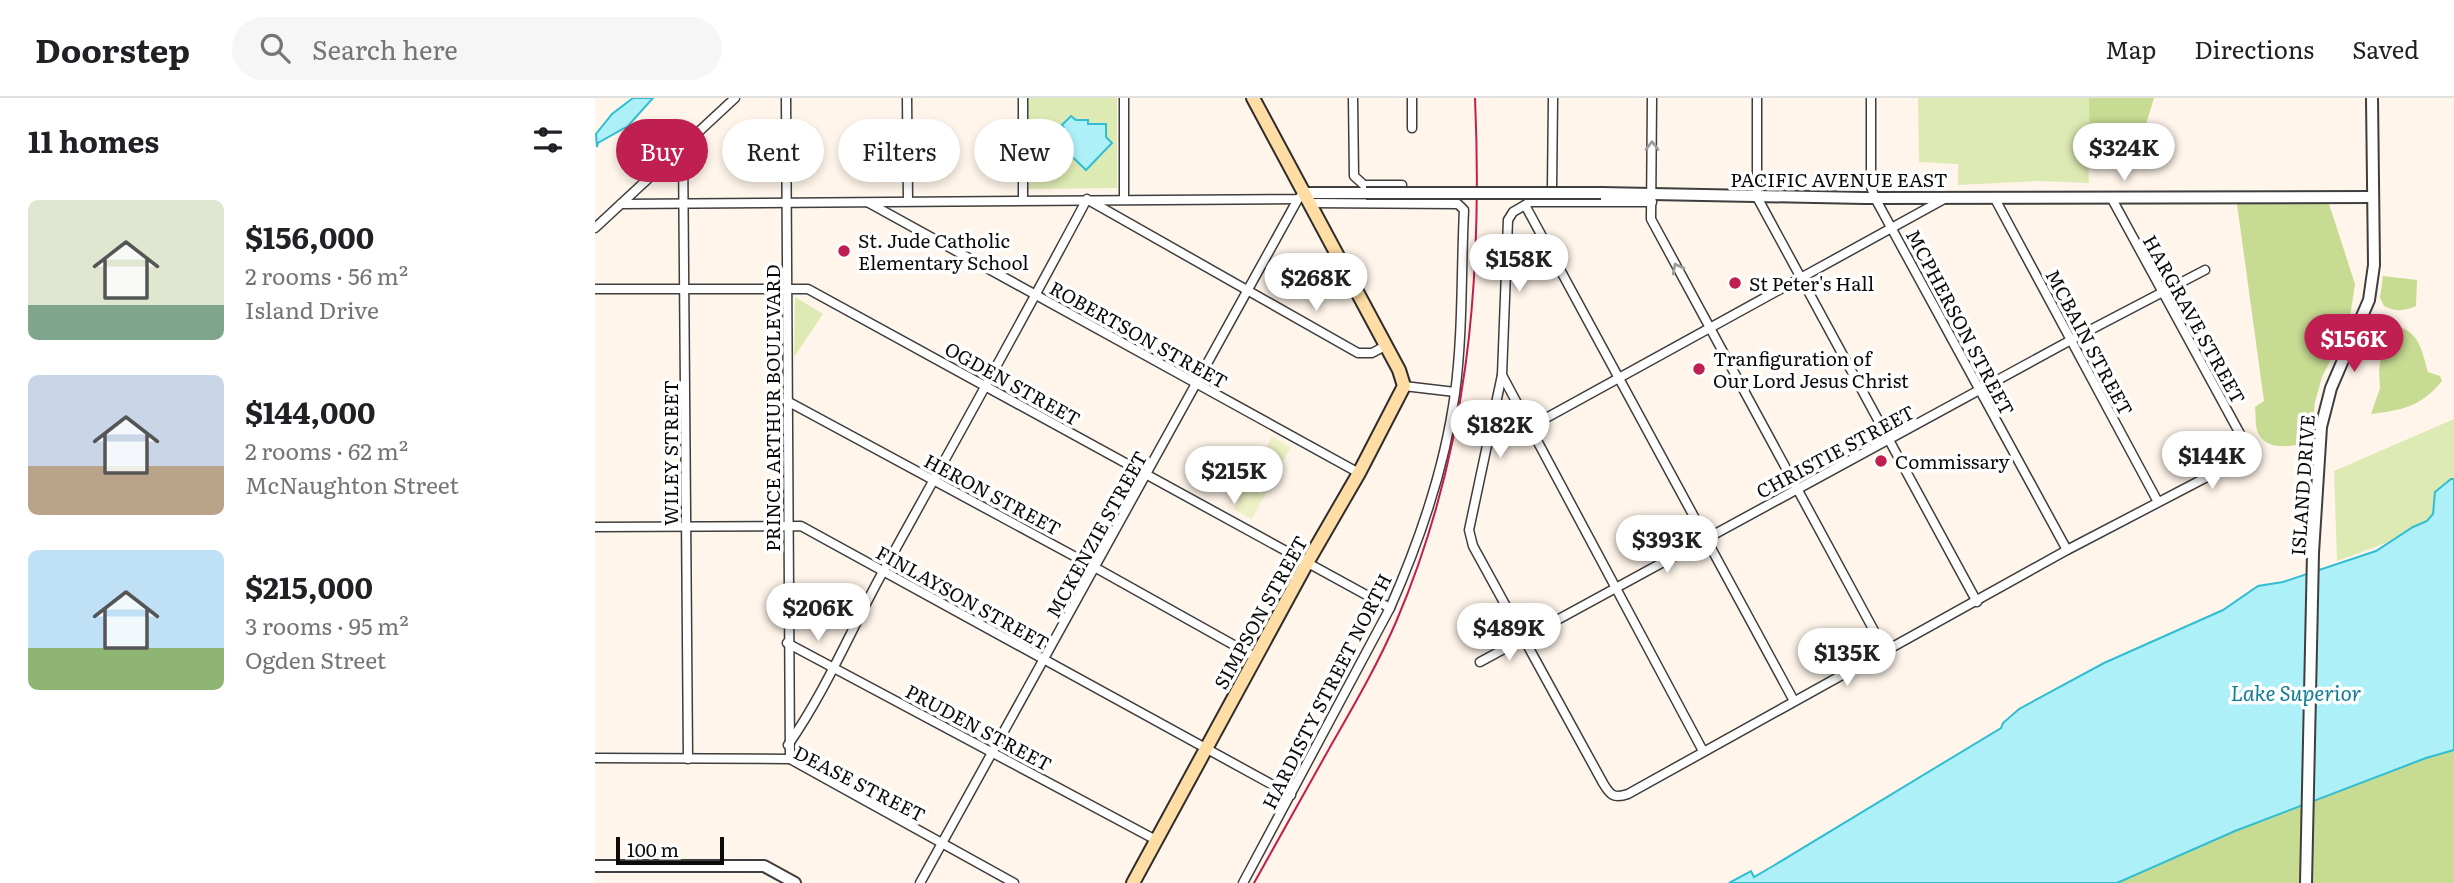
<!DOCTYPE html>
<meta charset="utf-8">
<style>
:root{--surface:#fff;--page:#f6f6f6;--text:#202124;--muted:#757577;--line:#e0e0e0;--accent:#c01f52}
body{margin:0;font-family:Literata,serif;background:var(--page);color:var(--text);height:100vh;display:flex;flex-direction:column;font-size:26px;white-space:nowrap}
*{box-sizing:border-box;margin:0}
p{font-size:23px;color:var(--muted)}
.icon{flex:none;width:38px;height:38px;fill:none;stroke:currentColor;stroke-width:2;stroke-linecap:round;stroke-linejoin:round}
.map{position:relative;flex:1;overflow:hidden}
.drawer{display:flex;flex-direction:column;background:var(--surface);width:595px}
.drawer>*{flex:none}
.guide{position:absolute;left:21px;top:21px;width:665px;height:63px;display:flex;gap:14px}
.scale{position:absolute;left:21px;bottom:18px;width:108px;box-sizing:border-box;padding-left:7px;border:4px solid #0b0b0b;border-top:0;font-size:19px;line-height:24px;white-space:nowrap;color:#0b0b0b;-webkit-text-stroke:5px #fff;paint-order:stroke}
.price{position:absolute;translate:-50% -60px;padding:0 16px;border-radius:24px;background:#fff;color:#222;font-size:23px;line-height:46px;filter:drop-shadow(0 2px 4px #0008)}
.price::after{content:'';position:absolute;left:50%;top:42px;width:21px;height:16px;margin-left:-10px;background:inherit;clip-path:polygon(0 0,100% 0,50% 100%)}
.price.active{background:var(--accent);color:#fff}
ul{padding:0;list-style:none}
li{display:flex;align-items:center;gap:21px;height:175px;padding:0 28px}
li span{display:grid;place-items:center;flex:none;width:196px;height:140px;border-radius:10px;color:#555}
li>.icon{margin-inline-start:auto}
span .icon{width:84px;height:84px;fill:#fffc;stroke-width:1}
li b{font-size:30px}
h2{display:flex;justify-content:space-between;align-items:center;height:84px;padding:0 28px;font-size:30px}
.chip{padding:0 24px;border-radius:32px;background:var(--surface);box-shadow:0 4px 10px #0003;font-size:24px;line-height:63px}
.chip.active{background:var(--accent);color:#fff}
header{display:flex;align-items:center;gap:42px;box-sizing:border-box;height:98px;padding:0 35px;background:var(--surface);border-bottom:2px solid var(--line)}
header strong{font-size:33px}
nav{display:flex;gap:38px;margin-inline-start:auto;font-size:24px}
.search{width:490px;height:63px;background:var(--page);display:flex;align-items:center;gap:18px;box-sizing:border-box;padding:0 24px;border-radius:38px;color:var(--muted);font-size:26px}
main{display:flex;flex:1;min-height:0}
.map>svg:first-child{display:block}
.green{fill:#deeab3}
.forest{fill:#c7db92}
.pitch{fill:#eef1c5}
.water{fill:#adf0f8;stroke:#31bdd2;stroke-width:2}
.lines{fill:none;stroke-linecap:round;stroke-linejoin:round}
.minor-casing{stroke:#3e3e3e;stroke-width:11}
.tertiary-casing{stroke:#3e3e3e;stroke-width:14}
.secondary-casing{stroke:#2d2d2d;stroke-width:16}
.minor{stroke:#fff;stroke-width:8}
.tertiary{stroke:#fff;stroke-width:10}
.secondary{stroke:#ffdda5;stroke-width:12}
.rail{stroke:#c01f52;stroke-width:2}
.tertiary-bridge-casing{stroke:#3e3e3e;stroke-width:14;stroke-linecap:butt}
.tertiary-bridge{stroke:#fff;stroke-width:10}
.oneway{stroke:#9d9d9d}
.poi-dot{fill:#c01f52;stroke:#fff;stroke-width:2.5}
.labels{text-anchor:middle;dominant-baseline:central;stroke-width:7;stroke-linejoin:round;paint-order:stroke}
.street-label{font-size:19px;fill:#0b0b0b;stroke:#fff}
.poi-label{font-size:19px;fill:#0b0b0b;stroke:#fff;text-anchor:start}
.water-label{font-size:21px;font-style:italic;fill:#117c93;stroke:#fff}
</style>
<header>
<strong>Doorstep</strong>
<div class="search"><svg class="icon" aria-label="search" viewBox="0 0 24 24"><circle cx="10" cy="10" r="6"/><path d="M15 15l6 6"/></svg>Search here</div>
<nav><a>Map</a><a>Directions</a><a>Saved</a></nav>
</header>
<main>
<section class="drawer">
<h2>11 homes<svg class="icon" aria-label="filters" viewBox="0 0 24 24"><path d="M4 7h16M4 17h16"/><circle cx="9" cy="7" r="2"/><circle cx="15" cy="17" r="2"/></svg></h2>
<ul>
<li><span style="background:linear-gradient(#dfe7d0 75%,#7fa58c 0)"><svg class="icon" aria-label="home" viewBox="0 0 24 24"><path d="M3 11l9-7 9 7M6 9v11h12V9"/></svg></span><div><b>$156,000</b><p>2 rooms · 56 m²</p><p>Island Drive</p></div></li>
<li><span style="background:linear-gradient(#c9d6e8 65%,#b9a48a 0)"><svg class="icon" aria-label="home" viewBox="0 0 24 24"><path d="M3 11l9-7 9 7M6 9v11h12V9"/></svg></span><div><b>$144,000</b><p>2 rooms · 62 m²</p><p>McNaughton Street</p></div></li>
<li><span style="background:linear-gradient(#bfe0f5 70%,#8fb573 0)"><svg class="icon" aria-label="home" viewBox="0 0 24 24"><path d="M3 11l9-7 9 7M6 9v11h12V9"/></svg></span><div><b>$215,000</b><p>3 rooms · 95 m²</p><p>Ogden Street</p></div></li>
</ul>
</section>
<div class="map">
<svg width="1859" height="785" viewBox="0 0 1859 785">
<rect width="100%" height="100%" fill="#fff5ea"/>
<g class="green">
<polygon points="433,0 522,0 522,90 433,91"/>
<polygon points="1323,0 1534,0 1546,54 1493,55 1494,85 1443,83 1363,87 1363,66 1324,64"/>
<polygon points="200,199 228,216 199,259"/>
<polygon points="1859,321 1859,420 1742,463 1739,373"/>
</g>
<g class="forest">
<polygon points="1494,0 1559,0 1543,52 1495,53"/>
<path d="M1642,106H1734L1760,186L1754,225L1727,279L1720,304L1716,344C1700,348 1669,355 1662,332C1660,325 1661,316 1660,309L1669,303Z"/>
<path d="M1788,178L1822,182L1821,208C1810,213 1800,214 1789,208L1785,200Z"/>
<path d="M1800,228C1824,232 1827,253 1833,274L1845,278L1847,283C1826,309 1807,312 1776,316L1785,290L1784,272L1787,252L1781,236L1785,232Z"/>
<polygon points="1859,652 1859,785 1522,785 1640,733 1831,660"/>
</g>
<g class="pitch">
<polygon points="677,339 696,349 673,390 655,380"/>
<polygon points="654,383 672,393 657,421 638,411"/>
</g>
<g class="water">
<polygon points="38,0 58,0 33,28 3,45 2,49 1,36 17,16"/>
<polygon points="476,18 481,22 493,22 493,26 511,26 511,39 517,45 491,72 466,48 467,41 464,38 469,30 467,27"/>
<polygon points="1856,381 1859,381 1859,652 1831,660 1640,733 1522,785 1134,785 1156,773 1159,779 1178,768 1406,630 1408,625 1424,611 1509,565 1628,512 1663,488 1688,484 1781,453 1818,429 1832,423 1838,416 1840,394"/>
</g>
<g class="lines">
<defs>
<g id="minor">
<polyline points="191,0 195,661"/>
<polyline points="312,0 313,103"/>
<polyline points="529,0 529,101"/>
<polyline points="758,0 759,78 769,87 807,87"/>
<path d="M958,0L957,91L918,114L913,122L907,277L874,432L878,448L1008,685C1015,697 1019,701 1033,696L1472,452L1656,356L1517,101"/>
<polyline points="1057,0 1056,121 1290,553"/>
<polyline points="1162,0 1162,99 1382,504"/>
<polyline points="1276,0 1276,89 1280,100 1472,452"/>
<polyline points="817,30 817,0"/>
<polyline points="88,49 93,661"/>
<polyline points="1399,99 1563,404"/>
<polyline points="428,102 428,0"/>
<polyline points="495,103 763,255 777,255 790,248"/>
<polyline points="937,104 1057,104"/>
<polyline points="274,105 764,375"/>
<polyline points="26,106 703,101 705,99"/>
<polyline points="930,107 1199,603"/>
<polyline points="0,130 140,0"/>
<polyline points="0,191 213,191 795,510"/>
<polyline points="907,277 1108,653"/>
<polyline points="809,288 860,294"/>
<polyline points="192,303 501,470 662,560"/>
<polyline points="933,330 1351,100"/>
<polyline points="0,429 206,428 696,697"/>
<polyline points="192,545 561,742"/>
<polyline points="885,564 1476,242 1610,172"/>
<path d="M193,647C232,591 257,529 290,470C358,347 426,225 492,101"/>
<polyline points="0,660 195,661 419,785"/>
<polyline points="325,785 703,101"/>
<path d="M648,785L795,510C825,442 850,369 860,295C868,235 866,173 869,112L863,106L714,105"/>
</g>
<g id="tertiary">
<polyline points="709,95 771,95"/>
<polyline points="1006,95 1270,100 1778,99"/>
<polyline points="0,768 169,768 200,785"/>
<polyline points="1711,785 1718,455 1726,329 1736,290 1774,202 1779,167 1777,0"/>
</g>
<polyline id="secondary" points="538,785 712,465 764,375 809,288 804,272 658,0"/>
</defs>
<use href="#minor" class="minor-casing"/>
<use href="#tertiary" class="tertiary-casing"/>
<use href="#secondary" class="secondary-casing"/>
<use href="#minor" class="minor"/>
<use href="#tertiary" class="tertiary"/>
<use href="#secondary" class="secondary"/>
<path class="rail" d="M659,785C684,740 709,695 734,651C758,609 782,568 801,524C873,356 888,182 880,0"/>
<defs>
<polyline id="tertiary-bridge" points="771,95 1006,95"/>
</defs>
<use href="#tertiary-bridge" class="tertiary-bridge-casing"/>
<use href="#tertiary-bridge" class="tertiary-bridge"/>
</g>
<defs><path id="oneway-chevron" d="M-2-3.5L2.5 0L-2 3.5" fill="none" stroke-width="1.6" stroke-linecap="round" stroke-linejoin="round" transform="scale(1.75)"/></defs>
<g class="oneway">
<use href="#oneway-chevron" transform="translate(1057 48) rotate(-90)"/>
<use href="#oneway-chevron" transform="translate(1082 170) rotate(-118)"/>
</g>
<g class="poi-dot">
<circle cx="249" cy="153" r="7"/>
<circle cx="1140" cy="185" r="7"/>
<circle cx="1104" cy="271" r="7"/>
<circle cx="1286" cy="363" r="7"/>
</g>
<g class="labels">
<g class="street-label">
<text x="1244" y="81">PACIFIC AVENUE EAST</text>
<text transform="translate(1600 221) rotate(61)">HARGRAVE STREET</text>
<text transform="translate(1366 224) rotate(62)">MCPHERSON STREET</text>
<text transform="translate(544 236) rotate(29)">ROBERTSON STREET</text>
<text transform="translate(1495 244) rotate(62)">MCBAIN STREET</text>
<text transform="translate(418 285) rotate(29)">OGDEN STREET</text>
<text transform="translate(177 310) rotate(-90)">PRINCE ARTHUR BOULEVARD</text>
<text transform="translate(1240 353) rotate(-28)">CHRISTIE STREET</text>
<text transform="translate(75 355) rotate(-90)">WILEY STREET</text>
<text transform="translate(1707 387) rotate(-86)">ISLAND DRIVE</text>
<text transform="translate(398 396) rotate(28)">HERON STREET</text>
<text transform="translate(501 436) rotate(-61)">MCKENZIE STREET</text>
<text transform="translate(368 499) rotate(29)">FINLAYSON STREET</text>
<text transform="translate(665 514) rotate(-61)">SIMPSON STREET</text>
<text transform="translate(731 593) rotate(-63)">HARDISTY STREET NORTH</text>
<text transform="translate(384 629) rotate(28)">PRUDEN STREET</text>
<text transform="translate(265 685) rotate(27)">DEASE STREET</text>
</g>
<g class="poi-label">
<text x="263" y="142">St. Jude Catholic<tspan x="263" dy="22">Elementary School</tspan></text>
<text x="1154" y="185">St Peter's Hall</text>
<text x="1118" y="260">Tranfiguration of<tspan x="1118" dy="22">Our Lord Jesus Christ</tspan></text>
<text x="1300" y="363">Commissary</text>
</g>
<g class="water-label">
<text x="1701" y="593">Lake Superior</text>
</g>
</g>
</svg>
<div class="scale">100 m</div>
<b class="price" style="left:1529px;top:85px">$324K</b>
<b class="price" style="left:924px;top:196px">$158K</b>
<b class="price" style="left:721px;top:215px">$268K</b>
<b class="price active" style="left:1759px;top:276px">$156K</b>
<b class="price" style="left:905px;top:362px">$182K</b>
<b class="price" style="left:1617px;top:393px">$144K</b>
<b class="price" style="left:639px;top:408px">$215K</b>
<b class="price" style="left:1072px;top:477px">$393K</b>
<b class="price" style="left:223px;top:545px">$206K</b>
<b class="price" style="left:914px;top:565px">$489K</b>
<b class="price" style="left:1252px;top:590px">$135K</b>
<div class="guide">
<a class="chip active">Buy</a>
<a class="chip">Rent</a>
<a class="chip">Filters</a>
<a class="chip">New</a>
</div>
</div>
</main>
